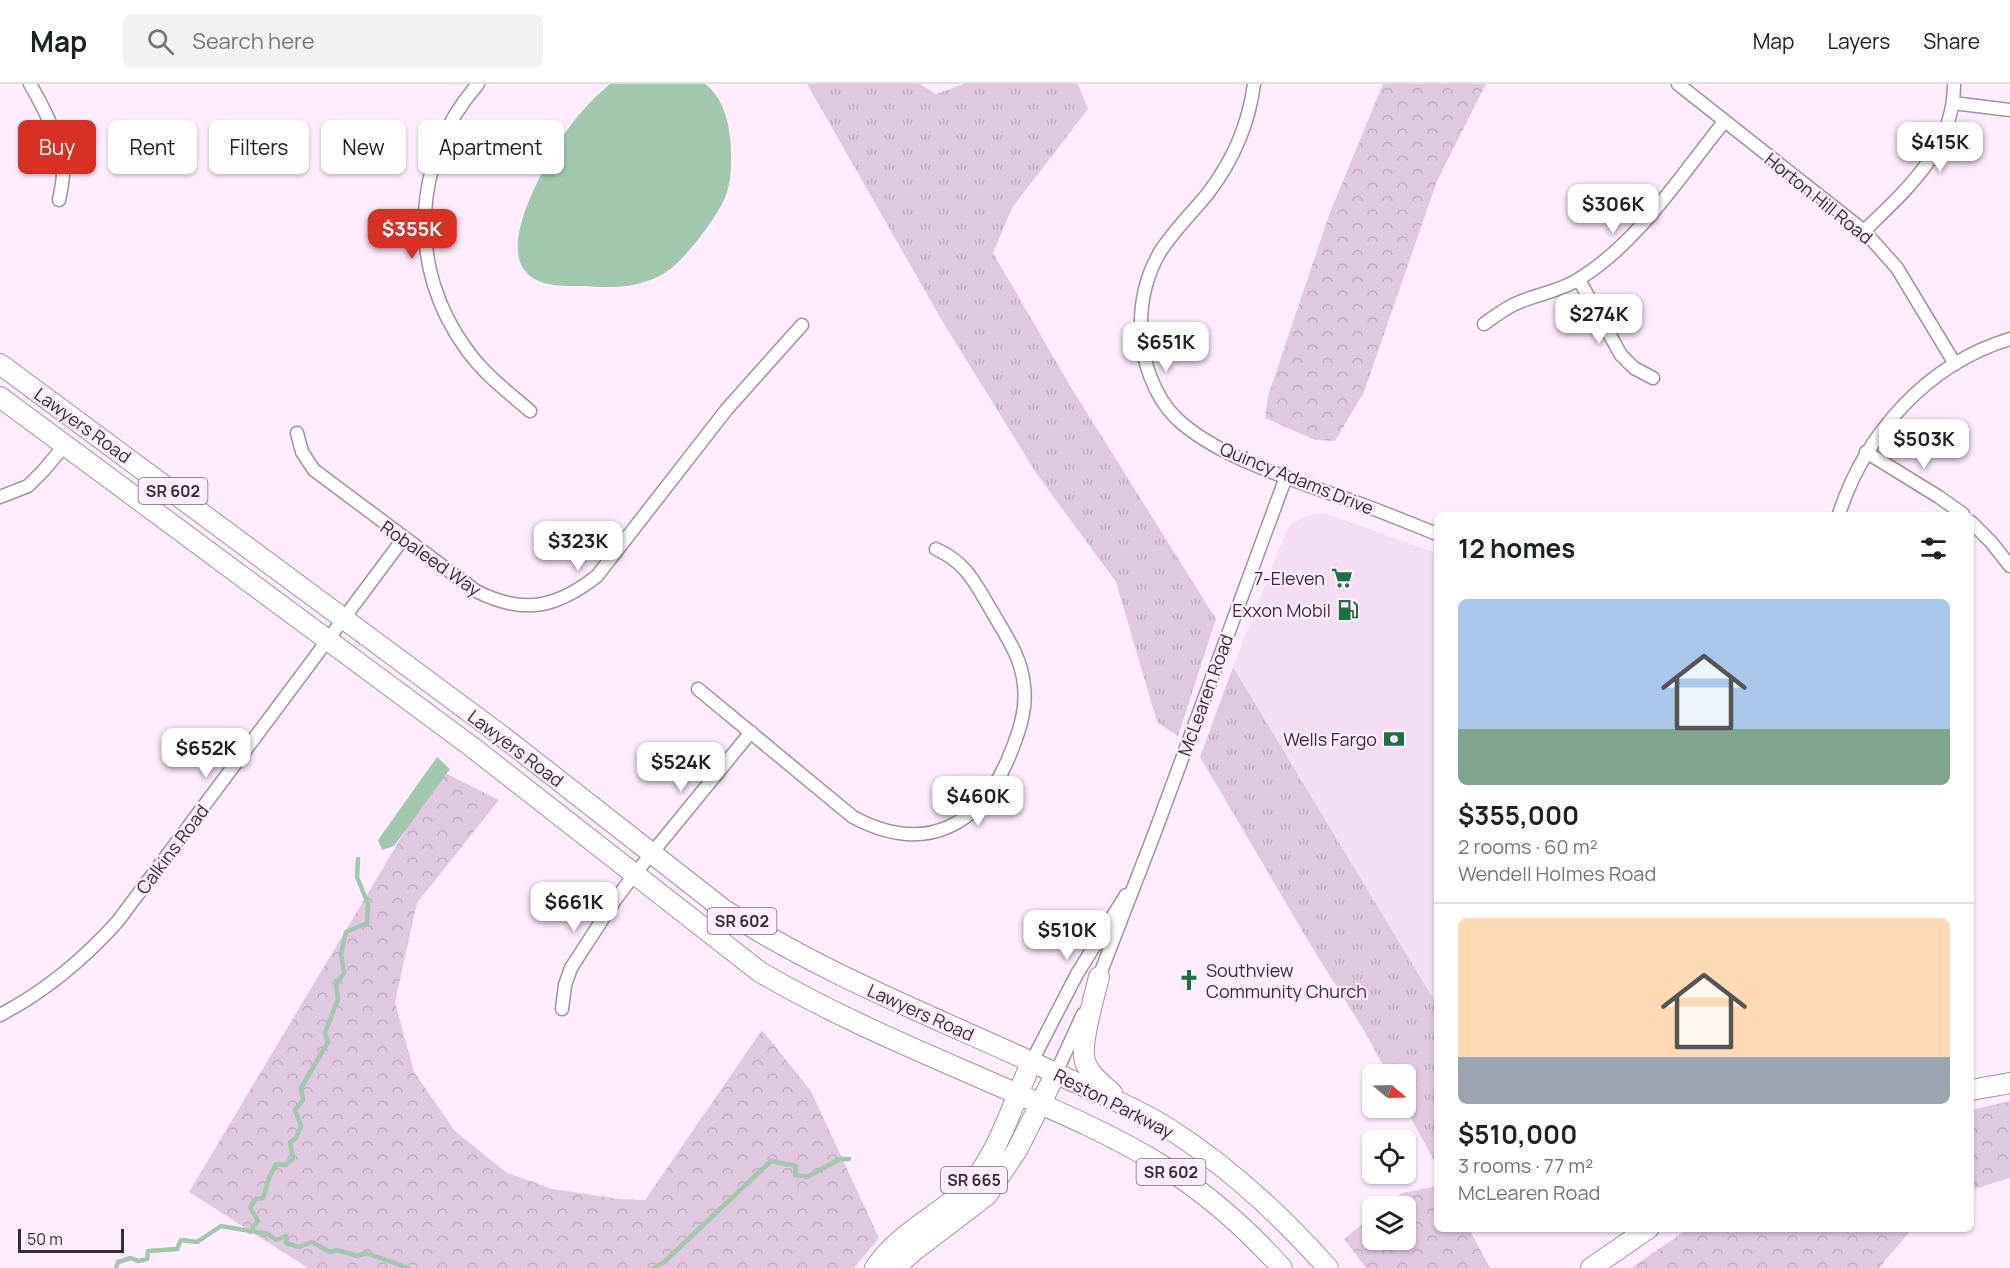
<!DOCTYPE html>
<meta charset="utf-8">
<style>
:root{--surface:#fff;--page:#f2f2f2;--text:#202124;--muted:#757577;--line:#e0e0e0;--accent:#d93025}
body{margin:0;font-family:Manrope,sans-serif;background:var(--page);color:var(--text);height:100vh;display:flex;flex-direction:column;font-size:22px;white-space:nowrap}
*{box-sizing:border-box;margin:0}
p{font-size:20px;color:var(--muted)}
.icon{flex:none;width:33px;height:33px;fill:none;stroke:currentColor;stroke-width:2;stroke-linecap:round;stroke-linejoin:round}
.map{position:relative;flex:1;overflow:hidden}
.details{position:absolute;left:1434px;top:428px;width:540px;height:720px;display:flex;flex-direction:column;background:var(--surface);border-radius:9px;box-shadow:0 2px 4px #0004}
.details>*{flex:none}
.guide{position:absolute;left:18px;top:36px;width:570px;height:54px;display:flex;gap:12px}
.needle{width:39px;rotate:109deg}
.buttons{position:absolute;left:1362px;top:980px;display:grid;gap:12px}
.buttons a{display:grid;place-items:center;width:54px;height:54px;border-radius:9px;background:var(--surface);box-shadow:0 2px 4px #0004;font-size:30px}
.scale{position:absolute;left:18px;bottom:15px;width:106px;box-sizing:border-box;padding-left:6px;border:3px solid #342e34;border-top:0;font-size:16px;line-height:21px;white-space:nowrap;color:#342e34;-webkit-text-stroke:4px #ffedff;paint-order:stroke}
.price{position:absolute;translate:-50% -51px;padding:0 14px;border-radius:12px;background:#fff;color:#222;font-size:20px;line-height:39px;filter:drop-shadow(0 2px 3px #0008)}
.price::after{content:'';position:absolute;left:50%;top:36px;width:18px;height:14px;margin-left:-9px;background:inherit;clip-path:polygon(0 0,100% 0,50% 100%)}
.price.current{background:var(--accent);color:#fff}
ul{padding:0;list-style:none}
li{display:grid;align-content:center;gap:12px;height:318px;padding:0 24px}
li+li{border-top:2px solid var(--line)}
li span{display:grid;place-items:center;height:186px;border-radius:9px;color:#555}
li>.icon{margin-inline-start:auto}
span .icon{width:108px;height:108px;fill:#fffc;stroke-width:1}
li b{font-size:26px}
h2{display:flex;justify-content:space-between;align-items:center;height:72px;padding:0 24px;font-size:26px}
.chip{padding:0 21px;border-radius:9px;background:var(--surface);box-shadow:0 2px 4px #0004;font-size:21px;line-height:54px}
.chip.current{background:var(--accent);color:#fff}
header{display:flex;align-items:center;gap:36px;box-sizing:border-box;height:84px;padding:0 30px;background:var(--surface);border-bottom:2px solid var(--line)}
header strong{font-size:28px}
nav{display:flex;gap:33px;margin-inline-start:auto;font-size:21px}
.search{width:420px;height:54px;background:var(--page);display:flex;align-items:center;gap:15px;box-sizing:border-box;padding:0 21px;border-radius:9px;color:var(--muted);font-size:22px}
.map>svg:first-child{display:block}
.built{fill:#f5ddf4}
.grass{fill:url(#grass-tufts)}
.forest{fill:url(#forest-crowns)}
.water{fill:#a1c8ad}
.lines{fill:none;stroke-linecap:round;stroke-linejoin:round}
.stream{stroke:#a1c8ad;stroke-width:4.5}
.minor-casing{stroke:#a190a0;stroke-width:15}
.primary-casing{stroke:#a190a0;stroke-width:22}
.minor{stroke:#fff;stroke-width:12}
.primary{stroke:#fff;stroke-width:20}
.labels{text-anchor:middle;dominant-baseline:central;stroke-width:4.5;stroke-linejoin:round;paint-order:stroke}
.shield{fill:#ffedff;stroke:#716771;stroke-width:1.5}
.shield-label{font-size:16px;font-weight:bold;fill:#342e34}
.street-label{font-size:18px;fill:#342e34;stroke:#ffedff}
.poi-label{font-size:18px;fill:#342e34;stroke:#ffedff;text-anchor:end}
</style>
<header>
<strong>Map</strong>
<div class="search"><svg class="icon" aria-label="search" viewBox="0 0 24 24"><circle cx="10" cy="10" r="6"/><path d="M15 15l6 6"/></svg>Search here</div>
<nav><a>Map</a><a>Layers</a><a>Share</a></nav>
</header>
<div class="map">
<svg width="2010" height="1184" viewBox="0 0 2010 1184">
<defs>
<pattern id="grass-tufts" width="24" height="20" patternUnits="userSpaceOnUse" patternTransform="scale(1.5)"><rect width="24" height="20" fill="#e0c8e0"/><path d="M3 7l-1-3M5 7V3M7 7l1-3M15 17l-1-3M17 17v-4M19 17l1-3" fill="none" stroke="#c1acc1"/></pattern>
<pattern id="forest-crowns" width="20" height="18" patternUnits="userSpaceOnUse" patternTransform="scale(1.5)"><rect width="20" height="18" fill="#e0c8e0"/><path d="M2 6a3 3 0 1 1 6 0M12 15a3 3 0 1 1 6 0" fill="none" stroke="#c1acc1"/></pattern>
</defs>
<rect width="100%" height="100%" fill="#ffedff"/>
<polygon class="built" points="1324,429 1437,469 1437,921 1233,583 1285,450 1292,439 1309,431"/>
<g class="grass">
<polygon points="807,0 920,0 936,10 964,0 1078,0 1088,25 1012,124 993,169 1072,305 1216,535 1178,652 1157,638 1116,498 1036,389 941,235"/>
<polygon points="1233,583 1437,921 1437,1082 1405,1023 1406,990 1388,990 1363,945 1313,865 1200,673"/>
</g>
<g class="forest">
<polygon points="1383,0 1486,0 1437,97 1364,308 1335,357 1315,356 1265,334 1268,312 1329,131"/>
<polygon points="441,687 499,716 417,819 395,918 414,988 455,1047 507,1089 553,1105 620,1115 645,1116 762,946 811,1007 879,1154 854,1184 308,1184 189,1108"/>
<polygon points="2010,1017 2010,1094 1971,1106 1971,1026"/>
<polygon points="1437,1102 1437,1144 1469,1145 1490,1184 1366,1184 1344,1155 1372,1132 1372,1155 1406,1155 1406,1122 1385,1122 1402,1109"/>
<polygon points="1688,1145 1688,1144 1912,1145 1879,1184 1631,1184"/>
</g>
<g class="water">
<path d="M610,0H705C728,17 732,53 731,79C731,90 730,100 726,111C719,131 686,174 669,186C662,191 652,196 644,198C625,205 601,203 581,202C564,202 542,203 529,191C505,171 525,124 536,101C556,60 574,30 610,0Z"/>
<polygon points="437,673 450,685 394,762 382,766 378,756"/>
</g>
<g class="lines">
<g class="stream">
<polyline points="250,1148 258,1137 250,1123 256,1115 263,1114 269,1094 276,1080 285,1081 293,1075 290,1058 296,1054 301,1042 295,1026 303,1016 301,1004 328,958 325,949 338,915 336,900 344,889 341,870 346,848 367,839 368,820 357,793 358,775"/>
<polyline points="116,1184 118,1178 131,1174 138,1177 147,1175 148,1167 177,1165 181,1156 197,1158 221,1142 268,1150 276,1156 286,1152 286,1159 299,1163 312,1158 330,1168 337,1166 357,1172 366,1169 409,1184"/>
<polyline points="653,1184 663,1179 771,1077 796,1082 795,1091 807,1093 840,1075 849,1075"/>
</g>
<defs>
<g id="minor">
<path d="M30,0C44,24 63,60 63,88C63,98 61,107 59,116"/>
<path d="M478,0C411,76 407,185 467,266C484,290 508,308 530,327"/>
<path d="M1254,0C1249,39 1233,76 1209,108C1193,128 1174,146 1160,168C1146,192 1140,219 1141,247C1142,277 1154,312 1176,334C1218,374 1297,397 1352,417C1381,427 1409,439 1437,450"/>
<polyline points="1678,0 1864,147 1897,184 1955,280"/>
<polyline points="1953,19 2010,26"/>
<path d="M1864,147C1907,105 1954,65 1954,0"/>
<polyline points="1579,196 1621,271 1634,284 1653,294"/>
<path d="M1484,240C1494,233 1504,225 1515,220C1536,210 1559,208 1579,195C1639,158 1680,92 1724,38"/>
<path d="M297,349L302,368L314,386L476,507C524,531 556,524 597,492L727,325L802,241"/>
<polyline points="1866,368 1939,413 1963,430"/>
<polyline points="0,413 28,402 43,387 65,361"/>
<path d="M1839,430C1865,350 1927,280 2010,255"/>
<polyline points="1971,438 1991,458 2010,482"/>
<path d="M698,605L853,733C926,772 982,742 1011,668C1019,648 1027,625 1024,602C1022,573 1004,549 990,524C974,497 965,478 936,465"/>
<polyline points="1097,898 1155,748 1286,393"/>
<polyline points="562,925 565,901 571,884 615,816 634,791 751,648"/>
<path d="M0,931C46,907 84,875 118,837L403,455"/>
<polyline points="1032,977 1077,890 1126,811"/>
<polyline points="1056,989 1083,930"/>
</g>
<g id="primary">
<path d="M0,280L502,652L723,825C830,895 951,939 1066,994C1100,1010 1136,1024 1168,1044C1229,1083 1280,1130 1328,1184"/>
<path d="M0,313L472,663L760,888C842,936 929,971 1015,1009C1064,1030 1112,1051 1158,1079C1204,1107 1246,1144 1282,1184"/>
<path d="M1099,893C1094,914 1082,952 1084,972C1085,987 1102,1000 1112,1009"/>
<polyline points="1971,1006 2010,999"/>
<path d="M875,1184C900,1146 946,1129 975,1095C999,1066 1016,1012 1032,977"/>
<polyline points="894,1184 915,1166 987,1111 1017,1066 1056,989"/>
<polyline points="1591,1184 1649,1144"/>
</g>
</defs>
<use href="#minor" class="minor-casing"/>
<use href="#primary" class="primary-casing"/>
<use href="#minor" class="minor"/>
<use href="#primary" class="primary"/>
</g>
<defs>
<symbol id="supermarket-bare" viewBox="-9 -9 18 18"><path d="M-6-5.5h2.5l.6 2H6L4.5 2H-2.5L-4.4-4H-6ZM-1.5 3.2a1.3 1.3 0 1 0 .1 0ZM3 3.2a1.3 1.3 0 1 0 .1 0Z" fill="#1c7143" stroke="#ffedff" stroke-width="2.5" paint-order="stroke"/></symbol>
<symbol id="fuel-bare" viewBox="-9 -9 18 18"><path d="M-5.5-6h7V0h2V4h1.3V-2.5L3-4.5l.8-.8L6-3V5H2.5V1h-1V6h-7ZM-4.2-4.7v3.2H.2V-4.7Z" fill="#1c7143" stroke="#ffedff" stroke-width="2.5" paint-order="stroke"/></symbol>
<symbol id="bank-bare" viewBox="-9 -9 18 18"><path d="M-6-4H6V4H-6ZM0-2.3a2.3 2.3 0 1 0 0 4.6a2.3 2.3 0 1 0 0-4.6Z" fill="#1c7143" stroke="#ffedff" stroke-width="2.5" paint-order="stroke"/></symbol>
<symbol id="church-bare" viewBox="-9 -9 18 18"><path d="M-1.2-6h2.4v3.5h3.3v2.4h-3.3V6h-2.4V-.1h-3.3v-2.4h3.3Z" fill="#1c7143" stroke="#ffedff" stroke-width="2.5" paint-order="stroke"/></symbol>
</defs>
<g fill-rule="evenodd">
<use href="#supermarket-bare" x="1327" y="479" width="30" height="30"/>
<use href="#fuel-bare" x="1333" y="511" width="30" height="30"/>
<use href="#bank-bare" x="1379" y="640" width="30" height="30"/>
<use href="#church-bare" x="1174" y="881" width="30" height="30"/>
</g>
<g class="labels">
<g class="shield">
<rect x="138.5" y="394" width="69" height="26" rx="4.5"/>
<rect x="707.5" y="824" width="69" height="26" rx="4.5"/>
<rect x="1136.5" y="1075" width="69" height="26" rx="4.5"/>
<rect x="941" y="1083" width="66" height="26" rx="4.5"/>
</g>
<g class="shield-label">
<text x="173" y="407">SR 602</text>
<text x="742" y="837">SR 602</text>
<text x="1171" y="1088">SR 602</text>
<text x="974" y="1096">SR 665</text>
</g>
<g class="street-label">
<text transform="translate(1819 114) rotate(39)">Horton Hill Road</text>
<text transform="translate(83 341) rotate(36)">Lawyers Road</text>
<text transform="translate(1297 394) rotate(22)">Quincy Adams Drive</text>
<text transform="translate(431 474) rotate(35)">Robaleed Way</text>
<text transform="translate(1205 611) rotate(-70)">McLearen Road</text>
<text transform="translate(516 664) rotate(37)">Lawyers Road</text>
<text transform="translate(172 765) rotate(-53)">Calkins Road</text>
<text transform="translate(921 928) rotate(24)">Lawyers Road</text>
<text transform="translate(1114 1019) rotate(27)">Reston Parkway</text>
</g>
<g class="poi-label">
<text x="1325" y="494">7-Eleven</text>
<text x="1331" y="526">Exxon Mobil</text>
<text x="1377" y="655">Wells Fargo</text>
<text x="1206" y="886" text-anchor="start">Southview<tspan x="1206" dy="21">Community Church</tspan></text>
</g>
</g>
</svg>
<div class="buttons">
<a><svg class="needle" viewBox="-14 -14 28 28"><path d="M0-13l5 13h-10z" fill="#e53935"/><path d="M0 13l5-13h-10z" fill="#757577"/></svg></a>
<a><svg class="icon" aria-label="locate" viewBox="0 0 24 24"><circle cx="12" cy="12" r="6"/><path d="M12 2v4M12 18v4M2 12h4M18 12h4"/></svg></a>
<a><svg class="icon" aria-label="layers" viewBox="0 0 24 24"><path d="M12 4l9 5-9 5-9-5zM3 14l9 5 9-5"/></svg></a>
</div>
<div class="scale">50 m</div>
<b class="price" style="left:1940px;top:89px">$415K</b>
<b class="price" style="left:1613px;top:151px">$306K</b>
<b class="price current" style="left:412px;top:176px">$355K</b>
<b class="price" style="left:1599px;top:261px">$274K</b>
<b class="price" style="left:1166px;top:289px">$651K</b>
<b class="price" style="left:1924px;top:386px">$503K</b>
<b class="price" style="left:578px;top:488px">$323K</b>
<b class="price" style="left:206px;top:695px">$652K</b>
<b class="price" style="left:681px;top:709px">$524K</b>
<b class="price" style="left:978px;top:743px">$460K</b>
<b class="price" style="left:574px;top:849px">$661K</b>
<b class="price" style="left:1067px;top:877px">$510K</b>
<div class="guide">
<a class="chip current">Buy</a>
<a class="chip">Rent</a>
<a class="chip">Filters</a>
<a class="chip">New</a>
<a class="chip">Apartment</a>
</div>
<section class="details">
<h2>12 homes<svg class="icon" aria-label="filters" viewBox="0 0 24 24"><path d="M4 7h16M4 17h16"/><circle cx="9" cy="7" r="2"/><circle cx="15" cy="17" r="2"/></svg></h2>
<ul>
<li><span style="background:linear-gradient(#a9c7e8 70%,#7fa58c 0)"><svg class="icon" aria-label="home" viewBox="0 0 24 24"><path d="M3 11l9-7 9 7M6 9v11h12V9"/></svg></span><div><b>$355,000</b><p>2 rooms · 60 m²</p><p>Wendell Holmes Road</p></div></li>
<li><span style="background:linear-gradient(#ffd9b3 75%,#9aa5b1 0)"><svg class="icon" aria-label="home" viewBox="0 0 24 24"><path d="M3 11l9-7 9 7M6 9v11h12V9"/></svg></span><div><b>$510,000</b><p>3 rooms · 77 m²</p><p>McLearen Road</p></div></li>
</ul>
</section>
</div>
